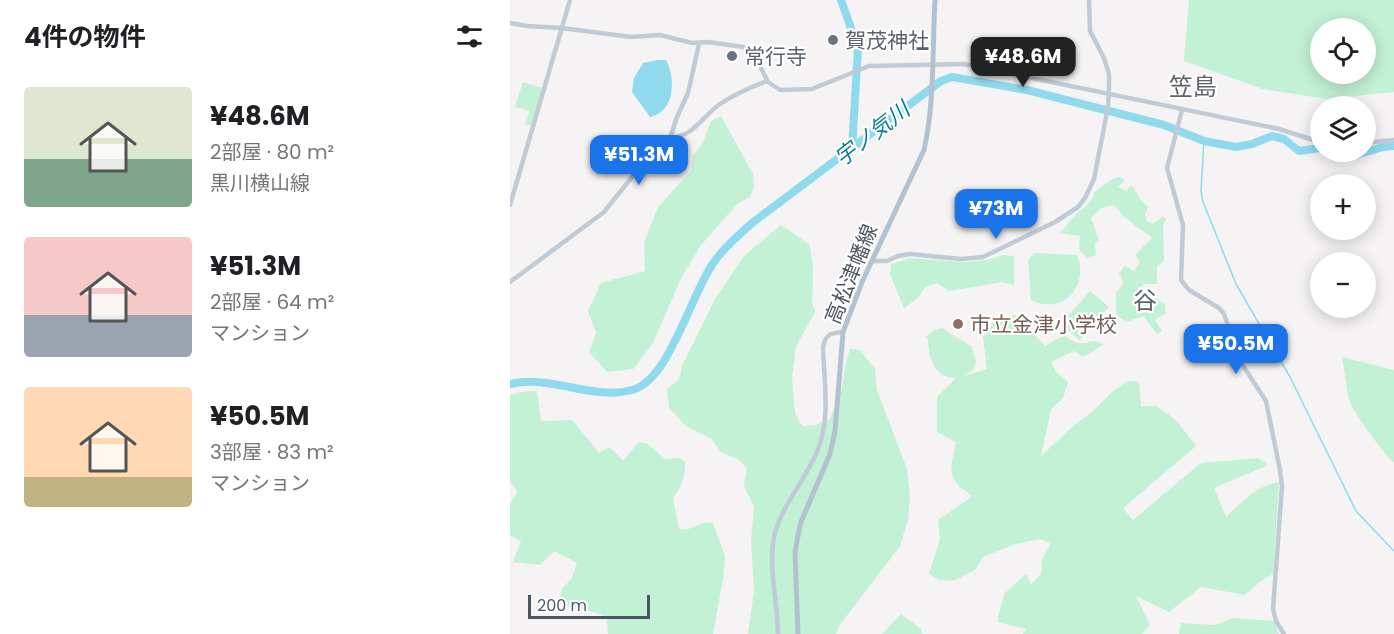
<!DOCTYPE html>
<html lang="ja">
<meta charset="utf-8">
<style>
:root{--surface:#fff;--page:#f6f6f6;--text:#202124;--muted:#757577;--accent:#1a73e8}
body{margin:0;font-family:Poppins,"Noto Sans JP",sans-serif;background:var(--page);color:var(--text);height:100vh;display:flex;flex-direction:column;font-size:22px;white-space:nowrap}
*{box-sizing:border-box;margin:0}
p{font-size:20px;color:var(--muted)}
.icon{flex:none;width:33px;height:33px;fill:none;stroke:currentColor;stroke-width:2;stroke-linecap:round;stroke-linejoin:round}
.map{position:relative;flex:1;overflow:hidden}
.drawer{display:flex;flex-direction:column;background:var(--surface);width:510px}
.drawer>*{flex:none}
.controls{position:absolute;left:800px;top:18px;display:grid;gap:12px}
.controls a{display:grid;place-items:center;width:66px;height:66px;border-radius:50%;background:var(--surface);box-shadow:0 3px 15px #0003;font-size:30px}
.scale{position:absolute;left:18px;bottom:15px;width:122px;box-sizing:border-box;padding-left:6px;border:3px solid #4a5661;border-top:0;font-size:16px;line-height:21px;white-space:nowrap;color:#4a5661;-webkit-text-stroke:4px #fff;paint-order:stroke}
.price{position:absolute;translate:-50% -51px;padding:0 14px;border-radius:12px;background:var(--accent);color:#fff;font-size:20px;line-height:39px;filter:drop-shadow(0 2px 3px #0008)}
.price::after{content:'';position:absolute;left:50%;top:36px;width:18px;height:14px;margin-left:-9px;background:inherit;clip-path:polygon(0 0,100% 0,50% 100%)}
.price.current{background:#222;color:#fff}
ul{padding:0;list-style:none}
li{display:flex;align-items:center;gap:18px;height:150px;padding:0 24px}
li span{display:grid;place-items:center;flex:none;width:168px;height:120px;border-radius:6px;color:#555}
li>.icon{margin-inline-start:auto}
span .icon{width:72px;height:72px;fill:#fffc;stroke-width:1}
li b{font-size:26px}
h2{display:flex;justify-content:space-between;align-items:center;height:72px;padding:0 24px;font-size:26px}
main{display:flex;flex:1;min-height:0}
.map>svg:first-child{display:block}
.green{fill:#c3f1d5;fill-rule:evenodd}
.water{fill:#90daee}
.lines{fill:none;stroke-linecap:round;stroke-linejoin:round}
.stream{stroke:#90daee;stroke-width:1.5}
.river{stroke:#90daee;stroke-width:8}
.secondary{stroke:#c1cbd6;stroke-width:4.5}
.primary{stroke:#b3c2d1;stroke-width:5}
.worship-dot{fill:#6b7280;stroke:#fff;stroke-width:2}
.education-dot{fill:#8d6e63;stroke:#fff;stroke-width:2}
.labels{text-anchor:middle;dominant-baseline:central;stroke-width:4.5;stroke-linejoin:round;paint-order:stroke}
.worship-label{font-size:21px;fill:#5b616d;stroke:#fff;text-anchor:start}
.street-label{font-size:21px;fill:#4a5661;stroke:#fff}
.education-label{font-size:21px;fill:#785e54;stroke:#fff;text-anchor:start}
.water-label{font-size:22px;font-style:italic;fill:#0c7c9b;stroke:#fff}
.quarter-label{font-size:24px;fill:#5f6368;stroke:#fff}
</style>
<main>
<section class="drawer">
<h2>4件の物件<svg class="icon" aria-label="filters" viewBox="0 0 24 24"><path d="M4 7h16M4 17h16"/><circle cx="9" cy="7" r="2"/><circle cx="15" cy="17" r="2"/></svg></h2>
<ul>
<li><span style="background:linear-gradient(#dfe7d0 60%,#7fa58c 0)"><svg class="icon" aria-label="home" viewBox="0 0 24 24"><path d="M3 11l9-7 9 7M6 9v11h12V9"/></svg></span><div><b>¥48.6M</b><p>2部屋 · 80 m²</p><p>黒川横山線</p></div></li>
<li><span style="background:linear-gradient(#f6c9c9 65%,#9aa5b1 0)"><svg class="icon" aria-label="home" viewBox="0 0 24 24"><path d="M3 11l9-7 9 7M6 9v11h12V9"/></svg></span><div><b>¥51.3M</b><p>2部屋 · 64 m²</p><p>マンション</p></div></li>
<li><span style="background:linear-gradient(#ffd9b3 75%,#c2b280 0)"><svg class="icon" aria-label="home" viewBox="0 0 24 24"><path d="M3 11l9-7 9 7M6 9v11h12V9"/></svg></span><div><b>¥50.5M</b><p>3部屋 · 83 m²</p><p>マンション</p></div></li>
</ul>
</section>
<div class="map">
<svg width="884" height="634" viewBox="0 0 884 634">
<rect width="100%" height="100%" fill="#f5f3f3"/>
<g class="green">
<path d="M679,0H884V92L816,99L753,89L674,61ZM810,28H855V74H810Z"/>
<polygon points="13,82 32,88 21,125 15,125 20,111 5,107"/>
<polygon points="211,116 243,174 244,187 240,197 227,204 191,245 171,278 143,343 123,369 97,372 79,352 86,333 78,311 91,283 135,271 134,242 148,207 181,171 183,155 193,143 201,121"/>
<path d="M610,177L615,180L608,187L616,191L622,185L630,199L638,207L635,214L637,221L643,224L653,216L656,219L653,225L654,261L647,266V284H633L632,289L655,304L656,313L645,320L652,331L647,334L634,316L616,322L606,315V293L613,285L612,277L608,274L615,266L624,271L630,262L625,255L642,238L613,216L604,205L591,208L581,218L589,240L585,243L586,255L578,258L569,250L570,236L548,233C556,228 557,225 562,219C570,208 581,208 584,192L604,178Z"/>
<polygon points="271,225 300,245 303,268 302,302 305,312 286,346 282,379 285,413 292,426 305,425 320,419 332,388 336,362 340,349 350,350 365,369 367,390 397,469 400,496 398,519 390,546 329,626 326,634 238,634 244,590 241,541 244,507 234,486 237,468 229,460 211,452 202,439 176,426 159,408 157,389 169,380 172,366 205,299 233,257"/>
<path d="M524,253L567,255C580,286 552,316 521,300L518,260Z"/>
<polygon points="493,255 504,256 504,285 492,282 439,291 427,283 415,287 408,298 394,308 380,274 381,264 400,258 455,262 477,260"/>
<polygon points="580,291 599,307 570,340 551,324"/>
<path d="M506,315L535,346L554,335C558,337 563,342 568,343C578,345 584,337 593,345L573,357L564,351L541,362L546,372L558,382L553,398L541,409L531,456L569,421L581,413L601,393L617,381L629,382L631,406H646L666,420L686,446L613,508L623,520L691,463L748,458L758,465L704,488L716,517C732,502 746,486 769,482L763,574L751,581L735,595L691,587L659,612L626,596L640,625L632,634H513L516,629L487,622L494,594L516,574L521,585L531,574L532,559L541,544L531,539L505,544L473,557L465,570L443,581L430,580L419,574L430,539L428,520L463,496C436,479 440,471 446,442L427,432V397L446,378C425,379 418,357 418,339L416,337L424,330L432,328L462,347L466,362L463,370L454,376L477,369L473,337L485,320Z"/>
<path d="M832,357L884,370V462C877,459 841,408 839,400C836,386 835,371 832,357Z"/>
<path d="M16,391H27L31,421L62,420L89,453L100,447L113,461L129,442L138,444L155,459L169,458L175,462V471L171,485L163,498L169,529C182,532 190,520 203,523L215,556L213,579L203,634H98L97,617C82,609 65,610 49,604L52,589L62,578L67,563L44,551L30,565L3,562L11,541L0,535V503L8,492L0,482V395Z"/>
<polygon points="391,614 411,629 412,634 372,634"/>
<polygon points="722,618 764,621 769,634 669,634 671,623 706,625"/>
</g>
<path class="water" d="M147,60H156C166,78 165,112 140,117L122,92L124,78L133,63Z"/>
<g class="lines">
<polyline class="stream" points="694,141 691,191 693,202 726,284 780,377 846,511 884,551"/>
<g class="river">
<polyline points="331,0 348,48 342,149"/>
<polyline points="827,152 846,155 873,147 884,146"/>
<path d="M0,384C40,374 83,401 122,390C160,380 181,293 204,262C214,247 229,235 242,223L431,81L442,77L517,90L654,125L694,141L726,147L742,144L762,136L774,139L789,151L810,148"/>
</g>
<g class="secondary">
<polyline points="0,23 17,26 52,28 121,37 150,35 182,43 198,42 233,47 244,54 258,82 270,90 302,89 359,66 454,64 769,129 810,142"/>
<polyline points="672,110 657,168 673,225 671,280 679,290 709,308 714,314 732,364 756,401 770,470 772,486 763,609 766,621 774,634"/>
<path d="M160,138C182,138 194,115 210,104C225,94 241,87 257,81"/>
<polyline points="855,143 884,140"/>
<polyline points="0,205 60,0"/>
<polyline points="362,261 377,261 388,256 400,254 451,259 473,257 545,222 568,207 575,198 584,179 598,107 599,89 599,74 594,58 580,31 579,0"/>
<polyline points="0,282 94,212 126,172 156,144 160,138 167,117 178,93 189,44"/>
<path d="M268,634C268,602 257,564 265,533C273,504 295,480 307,452C321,419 314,382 313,347C316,334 320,333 333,332"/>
</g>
<path class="primary" d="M288,634L285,552L288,536L291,522L320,454L325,431L333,332L352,282L414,150C425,101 422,50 425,0"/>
</g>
<g class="worship-dot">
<circle cx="323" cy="40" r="6"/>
<circle cx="222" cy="56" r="6"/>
</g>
<circle class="education-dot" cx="448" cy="324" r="6"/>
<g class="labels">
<g class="worship-label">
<text x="335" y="40">賀茂神社</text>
<text x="234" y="56">常行寺</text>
</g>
<g class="street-label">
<text transform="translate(341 274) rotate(-68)">高松津幡線</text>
</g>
<g class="education-label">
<text x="460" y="324">市立金津小学校</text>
</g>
<g class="water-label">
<text transform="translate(362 134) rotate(-38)">宇ノ気川</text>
</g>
<g class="quarter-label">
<text x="683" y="86">笠島</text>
<text x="635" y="300">谷</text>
</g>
</g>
</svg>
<div class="controls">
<a><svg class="icon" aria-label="locate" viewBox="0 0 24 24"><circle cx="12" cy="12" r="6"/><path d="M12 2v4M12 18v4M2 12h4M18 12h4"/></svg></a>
<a><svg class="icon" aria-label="layers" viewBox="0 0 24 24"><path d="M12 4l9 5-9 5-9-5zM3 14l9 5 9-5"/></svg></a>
<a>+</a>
<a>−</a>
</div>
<div class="scale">200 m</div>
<b class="price current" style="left:513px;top:88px">¥48.6M</b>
<b class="price" style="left:129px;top:186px">¥51.3M</b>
<b class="price" style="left:486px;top:240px">¥73M</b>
<b class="price" style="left:726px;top:375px">¥50.5M</b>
</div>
</main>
